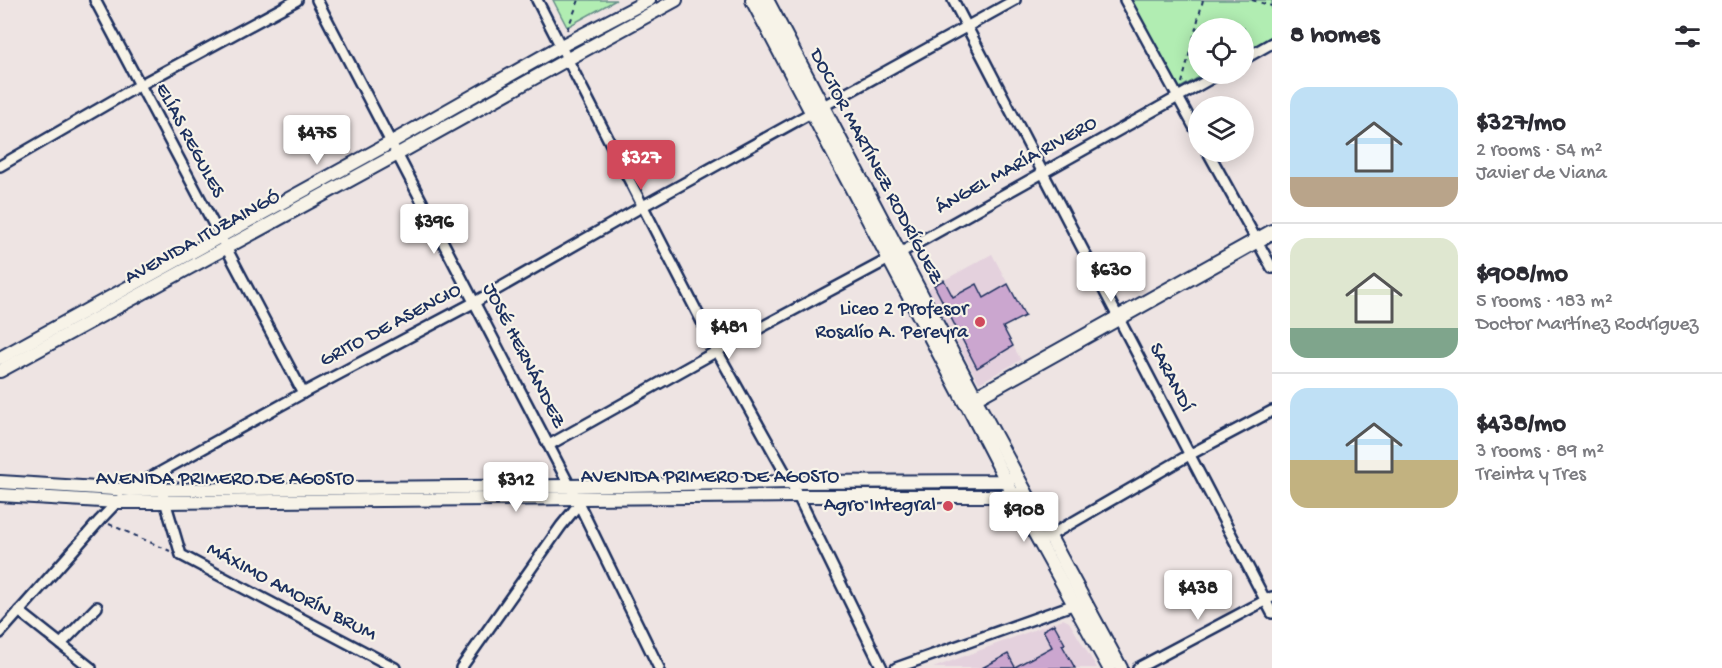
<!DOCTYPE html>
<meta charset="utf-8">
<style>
:root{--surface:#fff;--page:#f2f2f3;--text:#2b2b33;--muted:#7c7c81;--line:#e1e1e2;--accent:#d1495b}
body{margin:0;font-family:"Gochi Hand",sans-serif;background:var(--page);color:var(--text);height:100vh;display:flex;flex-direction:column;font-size:22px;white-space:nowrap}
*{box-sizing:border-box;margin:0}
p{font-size:20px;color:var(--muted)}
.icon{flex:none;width:33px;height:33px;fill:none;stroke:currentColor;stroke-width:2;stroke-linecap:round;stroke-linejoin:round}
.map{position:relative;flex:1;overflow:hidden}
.sheet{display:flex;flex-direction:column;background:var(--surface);width:450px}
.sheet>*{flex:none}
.controls{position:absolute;left:1188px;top:18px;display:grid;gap:12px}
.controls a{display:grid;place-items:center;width:66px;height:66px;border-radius:50%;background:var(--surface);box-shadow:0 3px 15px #0003;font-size:30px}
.price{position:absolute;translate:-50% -51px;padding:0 14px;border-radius:6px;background:#fff;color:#222;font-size:20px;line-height:39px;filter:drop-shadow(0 2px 3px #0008)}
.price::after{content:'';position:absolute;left:50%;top:36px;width:18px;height:14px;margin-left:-9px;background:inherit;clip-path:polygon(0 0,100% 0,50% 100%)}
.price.on{background:var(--accent);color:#fff}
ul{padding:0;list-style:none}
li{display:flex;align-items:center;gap:18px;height:150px;padding:0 18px}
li+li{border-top:2px solid var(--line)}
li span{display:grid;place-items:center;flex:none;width:168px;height:120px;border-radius:18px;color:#555}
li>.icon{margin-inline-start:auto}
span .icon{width:72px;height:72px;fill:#fffc;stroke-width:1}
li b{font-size:26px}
h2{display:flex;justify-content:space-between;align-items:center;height:72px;padding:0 18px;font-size:26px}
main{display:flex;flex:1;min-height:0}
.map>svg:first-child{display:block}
.built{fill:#e4d1dd}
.green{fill:#b1edb2;stroke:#668e88;stroke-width:1.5}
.building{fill:#cba6cf;stroke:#1b2f5e;stroke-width:1.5}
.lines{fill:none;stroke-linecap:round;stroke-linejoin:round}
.minor-casing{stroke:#1b2f5e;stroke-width:14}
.tertiary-casing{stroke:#1b2f5e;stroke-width:16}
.secondary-casing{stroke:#1b2f5e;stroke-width:18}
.path{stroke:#1b2f5e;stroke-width:2;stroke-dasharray:4.5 4.5;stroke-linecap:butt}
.minor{stroke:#f7f3e8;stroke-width:9}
.tertiary{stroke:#f7f3e8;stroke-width:12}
.secondary{stroke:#f7f3e8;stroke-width:14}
.poi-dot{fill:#d1495b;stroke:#f7f3e8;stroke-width:2}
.labels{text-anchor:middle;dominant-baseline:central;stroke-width:4.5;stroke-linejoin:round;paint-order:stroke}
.street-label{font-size:20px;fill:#1b2f5e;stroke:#f7f3e8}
.poi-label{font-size:20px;fill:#1b2f5e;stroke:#f7f3e8;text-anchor:end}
</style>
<main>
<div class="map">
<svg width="1272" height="668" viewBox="0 0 1272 668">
<rect width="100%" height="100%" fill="#eee4e3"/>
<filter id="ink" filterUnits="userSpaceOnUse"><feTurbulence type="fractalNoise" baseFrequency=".0167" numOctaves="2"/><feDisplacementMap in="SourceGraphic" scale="12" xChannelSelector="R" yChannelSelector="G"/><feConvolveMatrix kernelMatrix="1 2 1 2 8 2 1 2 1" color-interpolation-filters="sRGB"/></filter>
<g filter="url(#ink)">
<g class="built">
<polygon points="992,254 1025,316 1003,328 1021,360 979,383 928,289"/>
<polygon points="1063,619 1069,622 1097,668 933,668"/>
</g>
<g class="green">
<polygon points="553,0 616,0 567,27"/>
<polygon points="1131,0 1272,0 1272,36 1244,52 1244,28 1198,28 1198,74 1205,74 1180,88"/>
</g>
<g class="building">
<polygon points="944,280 953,297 977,284 984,298 1008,284 1025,316 1003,327 1013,346 977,368 934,285"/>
<polygon points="1054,624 1065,644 1062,645 1075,668 982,668 1008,654 1015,667 1052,647 1043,630"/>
</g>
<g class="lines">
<defs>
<g id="minor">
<polyline points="95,0 303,393"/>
<polyline points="317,0 576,498 659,668"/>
<polyline points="537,0 717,351 798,496 882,668"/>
<polyline points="953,0 1272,613"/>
<polyline points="1125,0 1198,134"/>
<polyline points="1244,59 1272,43"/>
<polyline points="1208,152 1272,268"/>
<polyline points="0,166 140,85 297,0"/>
<polyline points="549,445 717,351 889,259 1219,74"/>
<polyline points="157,474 181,555 395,668"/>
<polyline points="130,489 303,393 475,302 643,206 1015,0"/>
<polyline points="1044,539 1189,455 1272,411"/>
<polyline points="19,611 91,668"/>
<polyline points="0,633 100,520 120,499"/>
<polyline points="61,644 97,607"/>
<polyline points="461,668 561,526 579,504"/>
<polyline points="896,668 1078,603"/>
<polyline points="1138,668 1272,597"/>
</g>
<g id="tertiary">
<polyline points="0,358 390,143 561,46 649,0"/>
<polyline points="0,371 396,155 568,59 676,0"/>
<polyline points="975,398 1121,668"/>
<polyline points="966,403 1014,496 1109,668"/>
<polyline points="0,482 130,490 570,486 790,482 1006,481 1016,476"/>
<polyline points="0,495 118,502 164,502 798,496 1014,496 1024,491"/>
</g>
<g id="secondary">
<polyline points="753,0 966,403 1272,232"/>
<polyline points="766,0 975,398"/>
</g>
</defs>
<use href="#minor" class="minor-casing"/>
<use href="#tertiary" class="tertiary-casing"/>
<use href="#secondary" class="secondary-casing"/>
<g class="path">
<polyline points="1252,0 1272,6"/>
<polyline points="567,30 579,0"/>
<polyline points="1182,83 1203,0"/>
<polyline points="109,524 170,551"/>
</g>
<use href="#minor" class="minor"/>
<use href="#tertiary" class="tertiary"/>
<use href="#secondary" class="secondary"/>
</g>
</g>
<g class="poi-dot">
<circle cx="980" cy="322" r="6"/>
<circle cx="948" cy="506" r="6"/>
</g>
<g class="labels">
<g class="street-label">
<text transform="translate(189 141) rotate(62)">ELÍAS REGULES</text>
<text transform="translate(1017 166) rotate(-29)">ÁNGEL MARÍA RIVERO</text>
<text transform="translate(875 167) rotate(62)">DOCTOR MARTÍNEZ RODRÍGUEZ</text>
<text transform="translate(203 238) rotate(-29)">AVENIDA ITUZAINGÓ</text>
<text transform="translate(391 326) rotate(-28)">GRITO DE ASENCIO</text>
<text transform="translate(523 356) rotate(63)">JOSÉ HERNÁNDEZ</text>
<text transform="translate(1170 378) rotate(63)">SARANDÍ</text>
<text x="710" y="478">AVENIDA PRIMERO DE AGOSTO</text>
<text x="225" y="480">AVENIDA PRIMERO DE AGOSTO</text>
<text transform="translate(291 593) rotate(28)">MÁXIMO AMORÍN BRUM</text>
</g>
<g class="poi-label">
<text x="968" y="310">Liceo 2 Profesor<tspan x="968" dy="23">Rosalío A. Pereyra</tspan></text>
<text x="936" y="506">Agro Integral</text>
</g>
</g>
</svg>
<div class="controls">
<a><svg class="icon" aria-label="locate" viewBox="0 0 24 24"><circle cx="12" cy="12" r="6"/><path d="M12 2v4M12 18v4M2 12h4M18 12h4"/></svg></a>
<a><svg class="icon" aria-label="layers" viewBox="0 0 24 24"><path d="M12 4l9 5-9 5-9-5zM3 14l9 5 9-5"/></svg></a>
</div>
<b class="price" style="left:317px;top:166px">$475</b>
<b class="price on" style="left:641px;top:191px">$327</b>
<b class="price" style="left:434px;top:255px">$396</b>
<b class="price" style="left:1111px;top:303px">$630</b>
<b class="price" style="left:729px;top:360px">$481</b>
<b class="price" style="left:516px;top:513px">$312</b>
<b class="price" style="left:1024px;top:543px">$908</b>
<b class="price" style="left:1198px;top:621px">$438</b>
</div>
<section class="sheet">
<h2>8 homes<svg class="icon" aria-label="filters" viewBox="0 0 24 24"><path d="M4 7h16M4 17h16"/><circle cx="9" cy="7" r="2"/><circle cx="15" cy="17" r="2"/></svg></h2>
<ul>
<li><span style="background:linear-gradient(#bfe0f5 75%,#b9a48a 0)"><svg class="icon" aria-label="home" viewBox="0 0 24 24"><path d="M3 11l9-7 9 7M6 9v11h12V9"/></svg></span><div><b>$327/mo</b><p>2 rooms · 54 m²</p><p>Javier de Viana</p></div></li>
<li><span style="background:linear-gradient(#dfe7d0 75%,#7fa58c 0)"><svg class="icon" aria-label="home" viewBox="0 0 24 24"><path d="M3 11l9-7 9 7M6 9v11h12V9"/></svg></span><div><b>$908/mo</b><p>5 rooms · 183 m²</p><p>Doctor Martínez Rodríguez</p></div></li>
<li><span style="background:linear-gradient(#bfe0f5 60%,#c2b280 0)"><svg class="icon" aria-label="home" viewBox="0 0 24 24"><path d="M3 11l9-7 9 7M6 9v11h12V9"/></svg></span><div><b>$438/mo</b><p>3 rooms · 89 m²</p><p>Treinta y Tres</p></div></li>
</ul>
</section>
</main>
